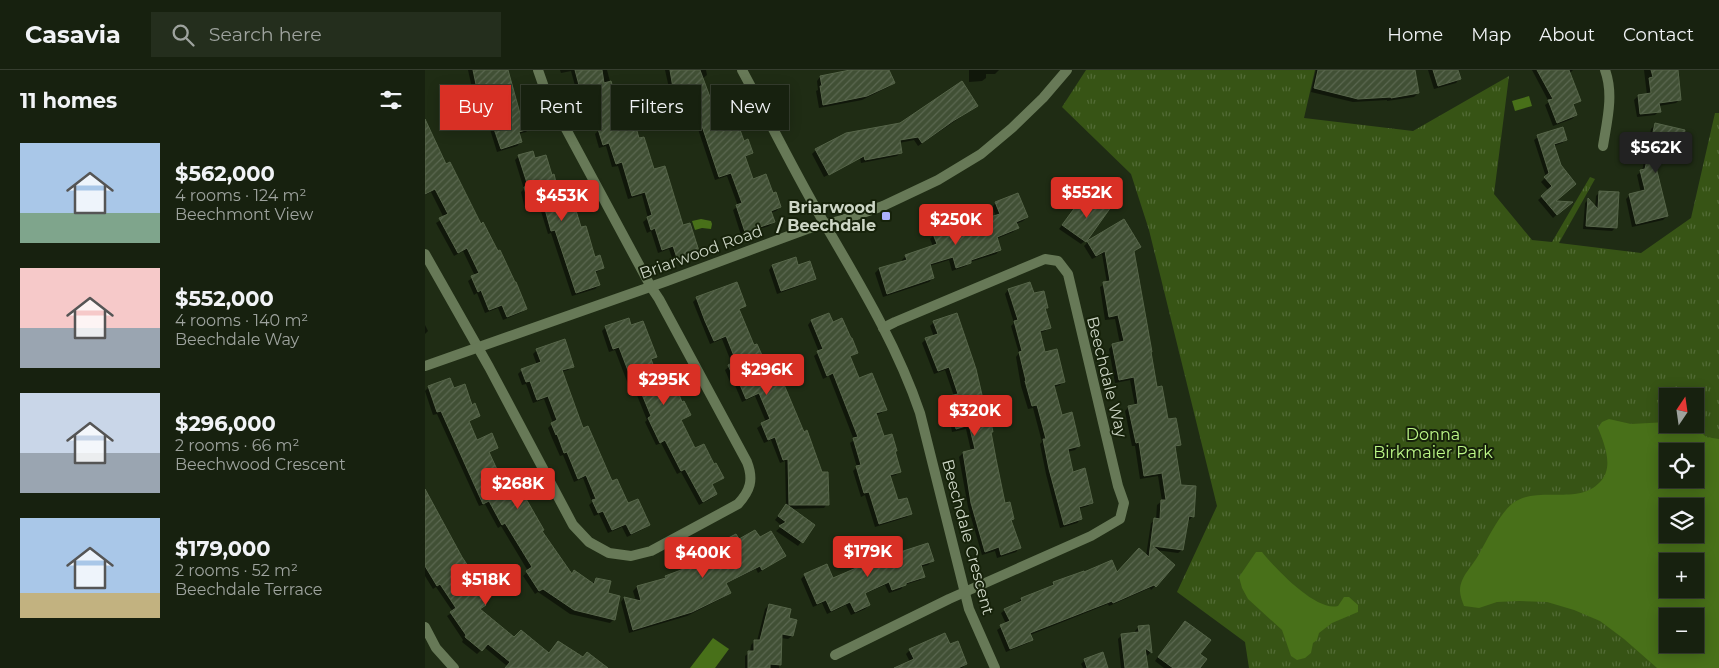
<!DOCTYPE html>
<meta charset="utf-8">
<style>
:root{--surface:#17210f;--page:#242e1d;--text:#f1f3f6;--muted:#9ea39e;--line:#363e2f;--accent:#d93025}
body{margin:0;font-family:Montserrat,sans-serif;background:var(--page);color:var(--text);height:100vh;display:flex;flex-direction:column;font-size:19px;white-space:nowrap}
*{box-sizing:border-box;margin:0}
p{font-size:16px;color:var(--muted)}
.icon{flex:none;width:28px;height:28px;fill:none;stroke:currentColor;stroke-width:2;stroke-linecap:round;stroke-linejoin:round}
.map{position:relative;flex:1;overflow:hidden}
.side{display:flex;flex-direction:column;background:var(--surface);width:425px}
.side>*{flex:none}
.banner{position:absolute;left:15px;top:15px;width:475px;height:45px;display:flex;gap:10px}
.needle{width:32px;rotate:13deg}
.controls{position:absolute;left:1234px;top:318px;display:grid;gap:10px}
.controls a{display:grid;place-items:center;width:45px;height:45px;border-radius:0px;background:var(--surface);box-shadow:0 2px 12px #0003,0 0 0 1px var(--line);font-size:25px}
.price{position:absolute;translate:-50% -42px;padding:0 11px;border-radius:5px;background:var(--accent);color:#fff;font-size:16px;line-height:32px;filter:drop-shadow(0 1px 2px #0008)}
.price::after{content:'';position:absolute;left:50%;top:30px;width:15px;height:11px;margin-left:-8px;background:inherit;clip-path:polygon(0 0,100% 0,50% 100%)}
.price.current{background:#222;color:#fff}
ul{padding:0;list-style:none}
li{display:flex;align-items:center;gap:15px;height:125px;padding:0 20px}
li span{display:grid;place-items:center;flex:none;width:140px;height:100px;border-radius:0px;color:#555}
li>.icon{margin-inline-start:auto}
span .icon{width:60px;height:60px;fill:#fffc;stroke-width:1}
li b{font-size:21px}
h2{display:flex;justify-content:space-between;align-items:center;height:60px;padding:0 20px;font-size:21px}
.tag{padding:0 18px;border-radius:0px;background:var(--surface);box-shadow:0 2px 12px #0003,0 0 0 1px var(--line);font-size:18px;line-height:45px}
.tag.current{background:var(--accent);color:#fff}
header{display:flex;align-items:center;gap:30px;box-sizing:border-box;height:70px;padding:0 25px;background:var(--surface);border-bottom:1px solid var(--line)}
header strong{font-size:24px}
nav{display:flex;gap:28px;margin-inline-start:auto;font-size:18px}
.search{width:350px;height:45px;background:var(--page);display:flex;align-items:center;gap:12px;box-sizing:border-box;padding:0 18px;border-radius:0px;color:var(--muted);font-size:19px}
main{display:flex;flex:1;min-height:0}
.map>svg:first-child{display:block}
.park{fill:url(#park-tufts);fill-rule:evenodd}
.water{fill:#487019;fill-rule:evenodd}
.shadow{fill:#0007}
.building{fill:url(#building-hatch);stroke:#566549}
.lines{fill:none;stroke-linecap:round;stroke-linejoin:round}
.minor{stroke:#677957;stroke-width:10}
.tertiary{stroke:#677957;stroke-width:10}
.poi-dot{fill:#abaffb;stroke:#16220a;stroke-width:2}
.labels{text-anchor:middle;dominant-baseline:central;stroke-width:4;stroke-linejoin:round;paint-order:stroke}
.poi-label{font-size:16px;font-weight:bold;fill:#cdd6c6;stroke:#16220a;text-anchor:end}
.street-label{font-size:16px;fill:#cdd6c6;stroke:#16220a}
.park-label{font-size:16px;fill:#bdf788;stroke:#16220a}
</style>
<header>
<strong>Casavia</strong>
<div class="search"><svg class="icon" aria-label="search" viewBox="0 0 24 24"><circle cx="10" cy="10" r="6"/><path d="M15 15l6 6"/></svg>Search here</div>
<nav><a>Home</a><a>Map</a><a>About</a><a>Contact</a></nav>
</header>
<main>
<section class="side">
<h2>11 homes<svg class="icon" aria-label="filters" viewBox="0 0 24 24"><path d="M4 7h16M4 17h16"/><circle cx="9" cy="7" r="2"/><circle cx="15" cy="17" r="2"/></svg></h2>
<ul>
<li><span style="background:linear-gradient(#a9c7e8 70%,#7fa58c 0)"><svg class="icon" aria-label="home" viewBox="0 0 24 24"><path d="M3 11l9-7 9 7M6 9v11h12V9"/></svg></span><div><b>$562,000</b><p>4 rooms · 124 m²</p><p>Beechmont View</p></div></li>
<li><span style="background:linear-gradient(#f6c9c9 60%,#9aa5b1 0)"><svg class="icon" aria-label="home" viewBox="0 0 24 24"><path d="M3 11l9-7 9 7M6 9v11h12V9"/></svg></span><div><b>$552,000</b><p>4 rooms · 140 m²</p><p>Beechdale Way</p></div></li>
<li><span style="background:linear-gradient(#c9d6e8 60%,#9aa5b1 0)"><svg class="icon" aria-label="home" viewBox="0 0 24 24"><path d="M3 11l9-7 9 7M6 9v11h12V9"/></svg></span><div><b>$296,000</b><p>2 rooms · 66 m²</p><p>Beechwood Crescent</p></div></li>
<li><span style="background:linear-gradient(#a9c7e8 75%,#c2b280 0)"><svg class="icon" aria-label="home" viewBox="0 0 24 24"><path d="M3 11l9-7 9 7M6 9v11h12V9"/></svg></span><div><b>$179,000</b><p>2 rooms · 52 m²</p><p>Beechdale Terrace</p></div></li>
</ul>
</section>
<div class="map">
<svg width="1294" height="598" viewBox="0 0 1294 598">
<defs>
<pattern id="park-tufts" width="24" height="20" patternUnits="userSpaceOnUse" patternTransform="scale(1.25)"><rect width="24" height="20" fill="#375415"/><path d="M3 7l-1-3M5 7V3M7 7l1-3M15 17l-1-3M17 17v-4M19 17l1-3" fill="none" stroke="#536c36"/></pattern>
<pattern id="building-hatch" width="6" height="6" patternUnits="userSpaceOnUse" patternTransform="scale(1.25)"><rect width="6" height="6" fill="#415035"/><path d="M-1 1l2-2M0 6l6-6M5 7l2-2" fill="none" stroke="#5b6851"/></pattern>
</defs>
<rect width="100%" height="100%" fill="#1f2c14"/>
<path class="park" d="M661,0H890L879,48L988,61L1084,6L1069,124L1107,170L1127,172L1165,107L1170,109L1134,173L1216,183L1266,148L1290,43H1294V598H824L820,572L752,522L792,436L724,160L706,104L637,37ZM1242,326H1270V354H1242ZM1242,381H1270V409H1242ZM1242,436H1270V464H1242ZM1242,491H1270V519H1242ZM1242,546H1270V574H1242Z"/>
<g class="water">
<polygon points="1104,26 1107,36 1090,41 1087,31"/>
<polygon points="276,149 286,151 287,154 286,159 277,158 270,160 267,151"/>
<path d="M1184,349L1206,354L1242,352V354H1264L1273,359L1281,367L1294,369V598H1232L1199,569L1175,551L1149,540L1122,532L1094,531L1072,532L1054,538L1039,536C1037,531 1035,525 1035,521C1035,506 1048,496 1054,484C1062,470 1075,443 1088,433C1112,415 1153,436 1175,412C1189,398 1180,375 1173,358L1177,352ZM1242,381H1270V409H1242ZM1270,436V464H1242V436ZM1242,491H1270V519H1242ZM1242,546H1270V574H1242Z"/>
<path d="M831,482H837C850,498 891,542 913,536L919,527H924L933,535V542L907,553L894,563L892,570L888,573L886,583L880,588L872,590L866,586L857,560L823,529L817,518L814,507Z"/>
<polygon points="288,568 304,579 290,598 265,598"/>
</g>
<g class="shadow">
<polygon points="43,0 82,0 95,49 105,58 101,62 93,64 96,72 92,76 72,82 64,56 59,57 51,27 49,27"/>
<polygon points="135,0 182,0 194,45 213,70 257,157 272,181 269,185 248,191 244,179 233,183 226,161 222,163 218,152 223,148 217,125 203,129 193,96 187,97 181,76 174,78 170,64 174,60 167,34 156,38 146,1 136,3"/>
<polygon points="240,0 281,0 282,5 277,9 284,29 304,47 318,72 326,83 319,88 328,110 347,125 355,137 351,141 345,143 348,152 344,156 316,165 308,140 313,136 302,106 290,110 270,50 264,52 254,25 246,27"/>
<polygon points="463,0 469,13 465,16 437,30 394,38 391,21 393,20 392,11 395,7"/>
<polygon points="544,0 574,0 570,4 561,4 561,8 557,11 544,12"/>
<polygon points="891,0 989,0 993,23 989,27 962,31 962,30 928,32 886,22"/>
<polygon points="1003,0 1035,0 1032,1 1034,9 1031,13 1009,19"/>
<polygon points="1107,0 1148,0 1144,4 1155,30 1147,36 1151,45 1147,49 1128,56 1120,35 1124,32"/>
<polygon points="1219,0 1246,0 1255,29 1251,33 1234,36 1234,41 1230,45 1212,47 1209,30 1213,26 1222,25"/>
<polygon points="552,36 493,76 489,70 474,73 476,82 472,86 436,93 435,88 399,107 387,84 391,80 475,54"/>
<polygon points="1230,55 1253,90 1249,94 1228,89 1242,146 1238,150 1207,157 1201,129 1204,126 1216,123 1212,105 1217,101 1226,59"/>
<polygon points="0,56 101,238 97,242 78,250 73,238 60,243 52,223 49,225 43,211 50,206 38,181 29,186 11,153 19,148 6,122 0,125"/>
<polygon points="1113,67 1141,70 1137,73 1128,76 1135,96 1129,132 1142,135 1128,148 1113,130 1124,121 1116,112 1121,107 1109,70"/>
<polygon points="94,86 110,89 135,135 156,159 169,188 178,198 170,203 174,215 170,219 147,226 126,163 123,164 114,135 100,139 96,122 99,119 90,90"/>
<polygon points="1175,122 1190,158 1187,161 1158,159 1160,133 1163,130 1170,138 1171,126"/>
<polygon points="571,133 602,147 598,151 591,154 592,158 588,162 571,169 575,180 571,184 545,192 541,196 527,201 524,190 504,196 508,208 504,212 458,227 450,203 454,199 478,192 477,190 481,186 508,176 505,169 509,165 571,146 567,137"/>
<polygon points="651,137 658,142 660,171 656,174 634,159"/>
<polygon points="663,172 714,177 708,182 731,319 742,351 755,374 749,379 755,416 768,446 764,450 762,450 757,480 753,483 731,480 730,516 726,520 725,518 684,536 683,534 605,565 607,570 603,573 581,582 572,560 581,554 576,543 580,540 597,529 625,517 629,513 692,504 721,486 726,453 731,450 732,435 737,431 733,406 715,409 710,376 707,376 700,341 704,337 710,336 705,310 690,313 684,279 688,275 695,274 690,249 680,250 675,217 682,213 677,184 667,189 659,176"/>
<polygon points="347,196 389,209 385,212 352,224 344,200"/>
<polygon points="583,220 609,225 621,237 619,239 624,257 620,261 614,263 619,284 639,311 635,315 629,317 636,346 654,376 650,380 642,382 647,403 667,433 663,436 653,439 656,449 652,453 635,458 621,404 615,374 617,372 608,338 603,339 596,316 591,287 594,283 586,256 589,253 580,224"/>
<polygon points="272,228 320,236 314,240 328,277 402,434 399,438 366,439 389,455 373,476 351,461 357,456 350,450 361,436 360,391 355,393 346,370 339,373 332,358 341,352 330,326 317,332 309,313 306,314 300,300 307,294 297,269 285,274 268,232"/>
<polygon points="403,244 407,254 431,282 424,287 433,309 460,340 456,343 451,345 459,368 471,380 469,382 475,401 471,405 464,407 472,432 485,443 482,447 450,457 440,425 436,427 428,401 432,397 425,373 429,370 404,306 398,309 389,286 394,282 383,255 386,251"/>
<polygon points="509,252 559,340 567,361 565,363 579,434 588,448 585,451 594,478 591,482 572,488 570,481 557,485 543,437 534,387 538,383 546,381 541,359 527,362 521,331 524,327 529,326 520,300 509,304 497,273 501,269 509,267 505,256"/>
<polygon points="0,255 3,261 0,264"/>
<polygon points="181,257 206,257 231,287 225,291 234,314 256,333 264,345 261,348 261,346 250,352 269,380 288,396 297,408 286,415 291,424 287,428 274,435 256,402 252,404 236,373 231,375 220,352 222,350 207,313 203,314 190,280 184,282 177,261"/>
<polygon points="112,280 147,296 143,300 136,302 158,360 187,412 202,435 223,454 220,458 202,467 197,457 183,463 174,444 169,446 164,435 167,432 158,408 149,412 138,385 135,386 127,368 123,358 128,353 119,329 108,333 101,314 97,315 93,304 97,300 112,295 108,284"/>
<polygon points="4,317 28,320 54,346 43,352 52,372 72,377 63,383 74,408 116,462 146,505 167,514 171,509 181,524 189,549 185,553 145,544 113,522 110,524 98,506 103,501 76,456 73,458 60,434 54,436 12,344 8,345 0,321"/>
<polygon points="0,421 15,451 50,508 44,513 54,539 89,569 124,584 157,588 181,598 81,598 82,596 59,577 52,584 37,572 38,570 22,546 28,542 11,517 8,519 0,506"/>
<polygon points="311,466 313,471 359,486 333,503 331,499 300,514 305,523 301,526 262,546 204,563 196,532 199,528 211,531 208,521 212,517 237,510 241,507 268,497 264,491 268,487"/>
<polygon points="468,485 507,491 503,495 495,497 499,506 495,510 479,515 476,519 464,523 460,515 439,524 444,535 440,539 426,545 421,535 402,544 397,533 388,537 376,509 379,506 401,496 407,510 441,495 444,491"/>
<polygon points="344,535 363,549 367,566 363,569 356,568 354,598 320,598 320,586 325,582 326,575 330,571 332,571 340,539"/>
<polygon points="756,556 773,584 774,598 739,598 730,591"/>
<polygon points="714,557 726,582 722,586 720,584 722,598 696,598 693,569 697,565 711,564 710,561"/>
<polygon points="524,576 541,594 537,598 472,598 485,592 481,584 485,580"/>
<polygon points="660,590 682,598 658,598 656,594"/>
</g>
<g class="building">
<polygon points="48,0 83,0 96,47 102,45 107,58 94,62 97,72 76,79 67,53 63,54 55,24 53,24"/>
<polygon points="150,0 177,0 179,13 186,11 195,43 206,40 214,68 219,67 229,99 240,96 258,155 265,153 274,181 252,188 248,176 237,180 230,158 226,160 222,147 227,145 220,122 207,126 197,92 191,94 184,73 178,75 173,59 178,58 171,31 159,34"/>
<polygon points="245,0 275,0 285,27 297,23 305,45 309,43 319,71 323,69 328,83 320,86 328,109 341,104 348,123 351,122 356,137 346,141 350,152 320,162 311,135 317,133 306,103 294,107 274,47 267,49 258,22 249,24"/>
<polygon points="425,0 464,0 470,13 442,26 398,35 395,16 397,16 395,6"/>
<polygon points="893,0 990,0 994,23 966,28 966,27 933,29 889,18"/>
<polygon points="1008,0 1033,0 1036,9 1013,16"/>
<polygon points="1112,0 1144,0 1156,31 1148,34 1152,45 1132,53 1123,30 1128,29"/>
<polygon points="1226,0 1253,0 1256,30 1234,33 1236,42 1215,44 1213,25 1226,23 1224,8 1228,7"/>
<polygon points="537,11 553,36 528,51 497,73 493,67 475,70 477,83 440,90 439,86 404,105 390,79 421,63 475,53"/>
<polygon points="0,49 21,94 25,92 56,154 58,152 73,181 75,180 90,212 91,212 102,239 82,247 77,235 64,240 56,220 53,222 46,206 54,203 42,178 33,183 14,148 23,144 10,119 0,124"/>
<polygon points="1230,53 1260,60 1254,91 1228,85 1243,146 1211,154 1204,124 1220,120 1215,100 1220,99"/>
<polygon points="1138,57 1142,70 1129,74 1136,95 1151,114 1131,131 1148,132 1132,145 1116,126 1127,116 1119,107 1124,103 1112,65"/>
<polygon points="108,81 110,88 121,85 127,105 129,104 136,133 141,131 143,136 149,134 156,157 161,156 170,187 175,185 179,198 170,201 175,215 151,223 130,160 126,161 118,132 104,135 99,117 103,116 93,85"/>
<polygon points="1174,121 1194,122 1192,158 1161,156 1163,128 1173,139"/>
<polygon points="593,123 603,147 591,152 594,158 572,167 576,180 546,190 546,193 531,198 528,187 505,194 509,208 462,224 454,198 482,190 480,185 512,174 508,164 575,144 570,132"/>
<polygon points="669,126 686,137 661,172 637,155 651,136 658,141"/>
<polygon points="699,149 716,177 709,181 727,282 726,282 732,317 737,316 743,349 751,348 756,375 750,376 756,415 771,416 769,447 764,446 758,480 728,476 750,495 731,517 729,515 688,533 687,531 605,563 608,570 585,579 575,555 585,551 579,539 597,531 596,528 629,515 628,512 659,501 659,502 687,490 692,502 714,478 724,487 729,448 735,449 736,430 741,430 737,403 719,406 714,372 711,373 703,336 713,334 709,307 694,310 687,274 699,271 693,245 684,247 678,212 685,211 680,181 671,186 662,171"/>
<polygon points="371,187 373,195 385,191 391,209 356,221 347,195"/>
<polygon points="312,212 321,236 314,239 329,275 332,274 344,301 352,298 379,362 382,360 397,402 403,402 404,435 364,435 363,389 358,390 350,367 343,370 336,353 345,349 334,323 321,329 313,310 310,311 303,295 311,291 301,266 289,271 280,251 271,227"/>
<polygon points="605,212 609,223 619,221 623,238 620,238 626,258 615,261 620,282 632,279 640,312 629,315 637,345 647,342 655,376 643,379 648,402 660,398 668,433 654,437 657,449 639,455 624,399 618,369 621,369 612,335 607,336 600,311 601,311 594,282 597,281 589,251 593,250 583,219"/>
<polygon points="404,243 408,252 417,248 426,268 427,268 433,283 425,286 434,308 447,303 462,340 451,343 459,366 467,364 472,381 470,381 476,402 465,405 473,430 482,428 487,444 454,454 444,422 439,423 431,396 436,395 428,368 433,367 408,303 402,306 392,281 398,279 386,250"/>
<polygon points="532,243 551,299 560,338 563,338 568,362 566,362 571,389 580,433 585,432 589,449 586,450 596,478 576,485 574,477 560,482 546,433 538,382 550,379 544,355 531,359 524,326 533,324 524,297 513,301 500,268 513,264 508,251"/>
<polygon points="204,248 206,255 218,251 232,287 226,289 235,313 238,311 240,316 249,312 257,332 259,331 266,345 256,350 270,378 279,374 289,394 291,393 299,408 287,414 292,424 278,432 260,399 256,401 240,370 235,373 223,348 226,346 211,310 207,311 194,277 188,279 180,256"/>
<polygon points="140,269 149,297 137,300 158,358 163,356 187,411 192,409 203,433 213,429 225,455 206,464 201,454 187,460 178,441 173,443 167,430 171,429 161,405 153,409 142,382 139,383 132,364 131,365 126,353 132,350 123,326 112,330 105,311 101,312 96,299 116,292 111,279"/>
<polygon points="25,308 29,318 40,314 47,335 50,333 55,346 44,351 52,370 67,363 73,378 64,382 75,406 85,401 119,460 117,461 147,504 149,500 169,514 171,508 186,511 183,523 195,526 190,550 149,540 118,519 114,521 101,501 107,497 80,453 77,455 64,431 58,434 16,341 12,342 3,316"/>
<polygon points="0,419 37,487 51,508 45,512 61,535 55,539 89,567 96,560 124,583 133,571 158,587 162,582 183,598 80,598 85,592 63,574 57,581 40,567 41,565 25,542 31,538 15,514 12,516 0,496"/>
<polygon points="361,434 390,455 378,473 354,456 361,452 353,446"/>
<polygon points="330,460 335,467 346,461 361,486 337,500 335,496 301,513 306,523 267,542 208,560 199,527 216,531 212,516 241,508 240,506 272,494 268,486 311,464 314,469"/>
<polygon points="503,473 509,491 496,495 500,507 481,513 481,515 467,520 464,512 440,523 445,535 430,542 425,532 406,541 401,530 392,534 379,504 402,494 408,508 445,492 444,490 468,480 469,484"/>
<polygon points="344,534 366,539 364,548 372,550 368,566 357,564 356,595 345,594 345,598 323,598 323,581 329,581 329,570 335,570"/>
<polygon points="760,551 786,570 775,584 782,589 775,598 748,598 733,587"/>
<polygon points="724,555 727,583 720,578 723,598 700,598 696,564 714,562 713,556"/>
<polygon points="520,563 525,574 533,571 542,594 533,598 469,598 489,589 484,579"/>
<polygon points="678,582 683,598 662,598 659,589"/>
</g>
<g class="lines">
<g class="minor">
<path d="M317,0C343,48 367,97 394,144C431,208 471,272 495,343L544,539L570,598"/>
<path d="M1178,76C1182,51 1189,24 1180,0"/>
<path d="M0,184L64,297L148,455L164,472L184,483L206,486L226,481L313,434C325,421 329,410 322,392L234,229L226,217L120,20L113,0"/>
<polyline points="0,557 11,578 29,598"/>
<polyline points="410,585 524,529 666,466 695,449 699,433 693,416 643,204 633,191 620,189 470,252 458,258"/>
</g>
<polyline class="tertiary" points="0,296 242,211 382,159 417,150 458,136 513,110 556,84 587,58 618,28 642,0"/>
</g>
<rect class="poi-dot" x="456" y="141" width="10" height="10" rx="2.5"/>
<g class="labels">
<g class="poi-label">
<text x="451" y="137">Briarwood<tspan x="451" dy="18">/ Beechdale</tspan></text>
</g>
<g class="street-label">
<text transform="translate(276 182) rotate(-20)">Briarwood Road</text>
<text transform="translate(682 307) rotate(76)">Beechdale Way</text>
<text transform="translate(543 467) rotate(75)">Beechdale Crescent</text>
</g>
<g class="park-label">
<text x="1008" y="364">Donna<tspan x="1008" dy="18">Birkmaier Park</tspan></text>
</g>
</g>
</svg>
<div class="controls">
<a><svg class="needle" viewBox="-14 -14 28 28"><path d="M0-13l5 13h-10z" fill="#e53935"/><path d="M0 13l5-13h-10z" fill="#9ea39e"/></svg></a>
<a><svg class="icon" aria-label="locate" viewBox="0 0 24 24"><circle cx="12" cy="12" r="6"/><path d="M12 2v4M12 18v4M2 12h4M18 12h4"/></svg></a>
<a><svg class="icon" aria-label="layers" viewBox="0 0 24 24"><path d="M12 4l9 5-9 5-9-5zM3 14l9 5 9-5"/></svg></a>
<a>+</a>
<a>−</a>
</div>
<b class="price current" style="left:1231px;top:104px">$562K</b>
<b class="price" style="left:662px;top:149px">$552K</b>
<b class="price" style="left:137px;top:152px">$453K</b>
<b class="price" style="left:531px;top:176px">$250K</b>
<b class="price" style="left:342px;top:326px">$296K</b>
<b class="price" style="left:239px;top:336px">$295K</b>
<b class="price" style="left:550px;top:367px">$320K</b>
<b class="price" style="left:93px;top:440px">$268K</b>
<b class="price" style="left:443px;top:508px">$179K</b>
<b class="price" style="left:278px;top:509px">$400K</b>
<b class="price" style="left:61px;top:536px">$518K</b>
<div class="banner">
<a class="tag current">Buy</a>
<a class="tag">Rent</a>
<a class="tag">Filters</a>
<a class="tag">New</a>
</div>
</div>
</main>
